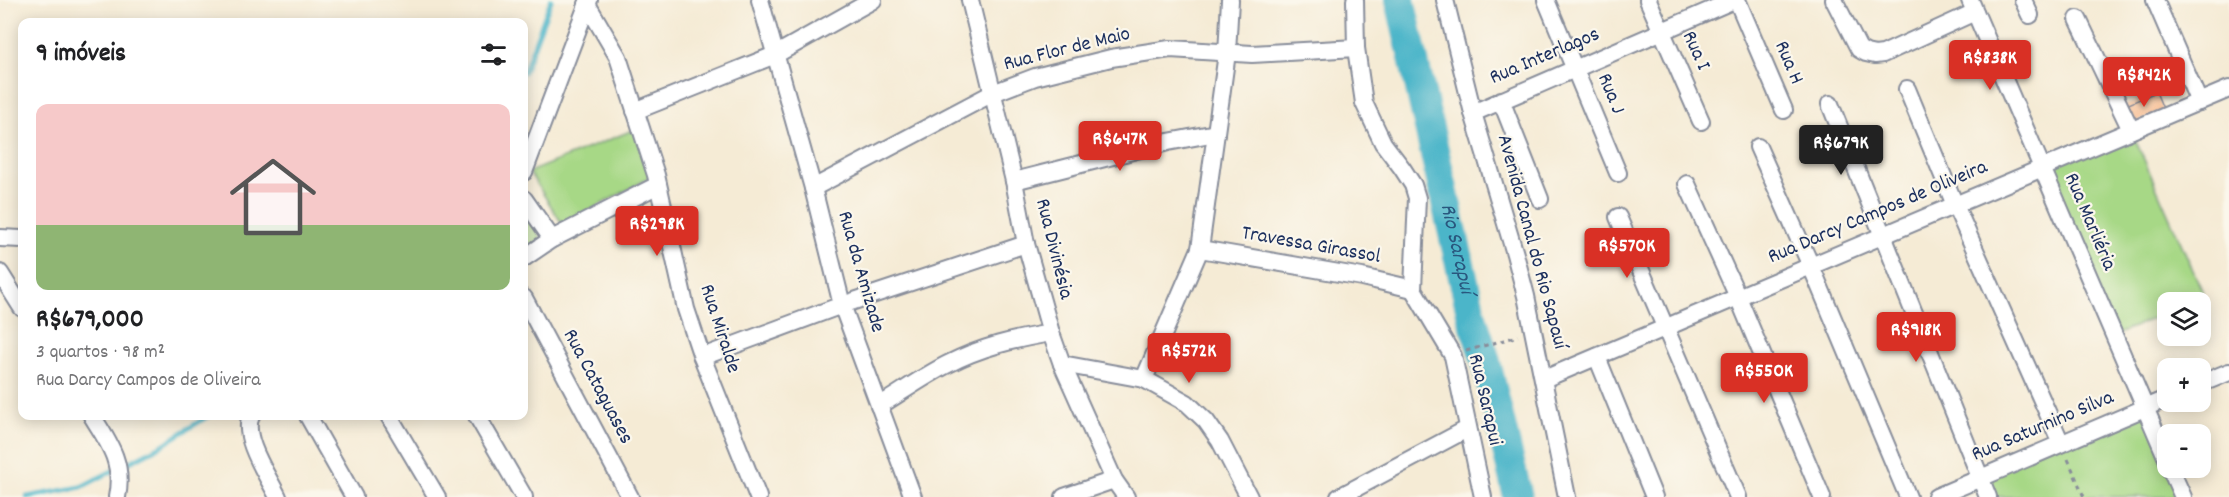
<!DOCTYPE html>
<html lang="pt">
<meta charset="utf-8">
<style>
:root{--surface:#fff;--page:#f6f6f6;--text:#202124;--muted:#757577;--accent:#d93025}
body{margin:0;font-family:Dekko,sans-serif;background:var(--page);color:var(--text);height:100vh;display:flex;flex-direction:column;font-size:22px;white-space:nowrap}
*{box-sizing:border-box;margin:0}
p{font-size:20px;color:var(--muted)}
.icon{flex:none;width:33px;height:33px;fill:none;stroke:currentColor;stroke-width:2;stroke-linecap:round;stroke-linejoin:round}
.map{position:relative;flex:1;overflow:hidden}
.sheet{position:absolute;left:18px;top:18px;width:510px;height:402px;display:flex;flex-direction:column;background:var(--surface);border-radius:12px;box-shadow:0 3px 15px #0003}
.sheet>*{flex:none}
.tools{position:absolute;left:2157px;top:292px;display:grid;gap:12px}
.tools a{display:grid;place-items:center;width:54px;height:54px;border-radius:12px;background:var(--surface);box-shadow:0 3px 15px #0003;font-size:30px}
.price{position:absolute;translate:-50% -51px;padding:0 14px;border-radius:6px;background:var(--accent);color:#fff;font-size:20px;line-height:39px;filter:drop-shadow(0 2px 3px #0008)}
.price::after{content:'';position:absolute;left:50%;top:36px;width:18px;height:14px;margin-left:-9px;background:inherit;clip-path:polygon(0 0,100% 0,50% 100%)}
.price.current{background:#222;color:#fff}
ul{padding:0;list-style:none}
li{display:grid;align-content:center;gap:12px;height:318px;padding:0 18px}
li span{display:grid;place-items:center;height:186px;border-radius:12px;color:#555}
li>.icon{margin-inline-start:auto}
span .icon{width:108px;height:108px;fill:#fffc;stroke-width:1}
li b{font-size:26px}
h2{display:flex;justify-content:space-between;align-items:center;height:72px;padding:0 18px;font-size:26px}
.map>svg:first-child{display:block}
.green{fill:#a7d886;stroke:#618472;stroke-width:1.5}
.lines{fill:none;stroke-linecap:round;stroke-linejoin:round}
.stream{stroke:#4bb5c9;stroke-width:5}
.river{stroke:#4bb5c9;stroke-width:30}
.building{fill:#f7b17f}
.minor-casing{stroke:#888d9a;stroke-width:20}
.path{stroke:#888d9a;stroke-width:3;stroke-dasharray:4.5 4.5;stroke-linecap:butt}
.minor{stroke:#fff;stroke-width:16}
.labels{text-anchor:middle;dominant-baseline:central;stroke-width:4.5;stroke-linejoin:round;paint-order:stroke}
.street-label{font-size:21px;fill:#1b2f5e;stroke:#fbf7ec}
.water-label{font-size:22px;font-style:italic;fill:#29577e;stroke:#fbf7ec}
</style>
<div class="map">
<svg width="2229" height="497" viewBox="0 0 2229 497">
<rect width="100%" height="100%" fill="#fbf7ec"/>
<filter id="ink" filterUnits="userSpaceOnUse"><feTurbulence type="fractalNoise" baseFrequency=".0167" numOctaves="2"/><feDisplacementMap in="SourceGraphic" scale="12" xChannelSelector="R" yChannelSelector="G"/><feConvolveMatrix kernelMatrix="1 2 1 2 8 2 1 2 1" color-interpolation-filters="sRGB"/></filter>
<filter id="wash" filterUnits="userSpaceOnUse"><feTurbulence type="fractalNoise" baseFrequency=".008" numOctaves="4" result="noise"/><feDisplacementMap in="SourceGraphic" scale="24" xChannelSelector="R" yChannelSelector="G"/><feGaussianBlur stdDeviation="1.35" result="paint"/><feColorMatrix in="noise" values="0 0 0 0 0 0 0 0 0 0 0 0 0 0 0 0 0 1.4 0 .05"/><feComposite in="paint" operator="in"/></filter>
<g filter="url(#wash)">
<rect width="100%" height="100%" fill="#f5ebd5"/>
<g class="green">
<polygon points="633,130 653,176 563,225 529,172"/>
<polygon points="2131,130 2204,295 2186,303 2168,303 2167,312 2114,336 2042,168"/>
<polygon points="524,206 541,238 524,252"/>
<polygon points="2141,404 2183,497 1989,497 1981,476"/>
</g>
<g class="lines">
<g class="stream">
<polyline points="524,72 551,0"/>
<polyline points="27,497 81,487 161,446 208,416"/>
</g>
<path class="river" id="s1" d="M1400,0L1472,317L1485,358L1518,497"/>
</g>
<g id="blocks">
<polygon class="building" points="2156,92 2164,111 2133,124 2124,106"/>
</g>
</g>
<g filter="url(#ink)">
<use href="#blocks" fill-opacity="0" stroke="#888d9a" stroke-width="1.5"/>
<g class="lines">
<defs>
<g id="minor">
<polyline points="760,0 813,188 842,305 913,497"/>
<polyline points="970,0 1014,181 1026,244 1051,333 1062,364 1114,480 1126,497"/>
<polyline points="1355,0 1356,48 1364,103 1383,143 1402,168 1413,185 1417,198 1413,289 1453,356 1483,497"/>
<polyline points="1445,0 1473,113 1515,254 1526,296 1567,497"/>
<polyline points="1546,0 1618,173"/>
<polyline points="1648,0 1701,121"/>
<polyline points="1737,0 1784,110"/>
<polyline points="1834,0 1859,49 1866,53 1875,55 1883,54 1975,12"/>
<polyline points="1970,0 2168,461"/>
<polyline points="2023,0 2030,15"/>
<polyline points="2155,0 2199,102"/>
<polyline points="587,4 618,57 656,175 686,309 702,357 758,497"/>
<polyline points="2078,19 2131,130"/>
<polyline points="1907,89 1955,205 2061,443"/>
<polyline points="1501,100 1540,199"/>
<polyline points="1830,104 1988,497"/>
<polyline points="635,111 775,55 873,0"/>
<polyline points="1473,113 1734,0"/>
<polyline points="1758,147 1811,266 1908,497"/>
<polyline points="524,172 589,0"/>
<polyline points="1014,181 1168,142 1216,133"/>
<polyline points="1687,184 1738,297 1822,497"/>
<polyline points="813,188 993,93 1035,77 1111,58 1170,49 1252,54 1356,48"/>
<polyline points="524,199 552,239"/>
<polyline points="1618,217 1738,497"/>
<polyline points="0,238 22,239"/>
<polyline points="1200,249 1362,277 1413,289"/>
<polyline points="524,258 552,239 658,185"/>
<polyline points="0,273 22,308"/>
<polyline points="524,298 630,497"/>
<polyline points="702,357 842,305 1026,244"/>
<polyline points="1597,357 1654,497"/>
<polyline points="1062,364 1144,379 1187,403 1206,421 1220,441 1249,497"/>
<polyline points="1144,379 1200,249 1227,53 1230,0"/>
<polyline points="1544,379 2229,89"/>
<polyline points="2200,384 2229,372"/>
<path d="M879,406C902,392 924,376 948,364C981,347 1015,339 1051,333"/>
<path d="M92,416C109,443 124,463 117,497"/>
<path d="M251,416C241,437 268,476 278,497"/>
<polyline points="308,416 354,497"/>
<polyline points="389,416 437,497"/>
<polyline points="477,416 524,497"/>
<polyline points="2170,468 2183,497"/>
<polyline points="1064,497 1114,480"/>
<polyline points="1339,497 1467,429"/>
<polyline points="1936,497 2168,398"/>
</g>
</defs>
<use href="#minor" class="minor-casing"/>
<g class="path">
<polyline points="1466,351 1518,336"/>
<polyline points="2068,459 2084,497"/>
</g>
<use href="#minor" class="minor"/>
</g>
</g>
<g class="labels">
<g class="street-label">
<text transform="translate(1067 50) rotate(-14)">Rua Flor de Maio</text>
<text transform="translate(1695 51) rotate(66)">Rua I</text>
<text transform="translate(1545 57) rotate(-23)">Rua Interlagos</text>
<text transform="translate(1788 63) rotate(67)">Rua H</text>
<text transform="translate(1610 94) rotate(68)">Rua J</text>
<text transform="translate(1878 213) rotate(-23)">Rua Darcy Campos de Oliveira</text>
<text transform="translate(2089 222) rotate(67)">Rua Marliéria</text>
<text transform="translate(1531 242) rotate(75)">Avenida Canal do Rio Sapauí</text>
<text transform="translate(1311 246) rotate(10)">Travessa Girassol</text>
<text transform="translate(1053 249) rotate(76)">Rua Divinésia</text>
<text transform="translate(860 272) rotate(74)">Rua da Amizade</text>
<text transform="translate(719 329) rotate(72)">Rua Miralde</text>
<text transform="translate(597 387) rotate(62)">Rua Cataguases</text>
<text transform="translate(1484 400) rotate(77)">Rua Sarapui</text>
<text transform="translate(2043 427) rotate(-23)">Rua Saturnino Silva</text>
</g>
<g class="water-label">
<text stroke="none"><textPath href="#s1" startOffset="255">Rio Sarapuí</textPath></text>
</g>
</g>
</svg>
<div class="tools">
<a><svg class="icon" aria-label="layers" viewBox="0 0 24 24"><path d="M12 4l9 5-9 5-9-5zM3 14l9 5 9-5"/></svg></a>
<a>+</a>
<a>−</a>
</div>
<b class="price" style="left:1990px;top:91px">R$838K</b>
<b class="price" style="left:2144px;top:108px">R$842K</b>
<b class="price" style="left:1120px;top:172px">R$647K</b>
<b class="price current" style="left:1841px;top:176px">R$679K</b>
<b class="price" style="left:657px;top:257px">R$298K</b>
<b class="price" style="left:1627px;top:279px">R$570K</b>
<b class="price" style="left:1916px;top:363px">R$918K</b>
<b class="price" style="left:1189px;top:384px">R$572K</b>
<b class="price" style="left:1764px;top:404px">R$550K</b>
<section class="sheet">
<h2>9 imóveis<svg class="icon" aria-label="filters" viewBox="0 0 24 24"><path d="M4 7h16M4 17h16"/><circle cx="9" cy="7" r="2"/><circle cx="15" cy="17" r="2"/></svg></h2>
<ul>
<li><span style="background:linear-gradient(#f6c9c9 65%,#8fb573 0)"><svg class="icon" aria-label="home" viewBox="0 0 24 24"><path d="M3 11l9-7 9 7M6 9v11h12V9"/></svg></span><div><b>R$679,000</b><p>3 quartos · 98 m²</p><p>Rua Darcy Campos de Oliveira</p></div></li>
</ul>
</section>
</div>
